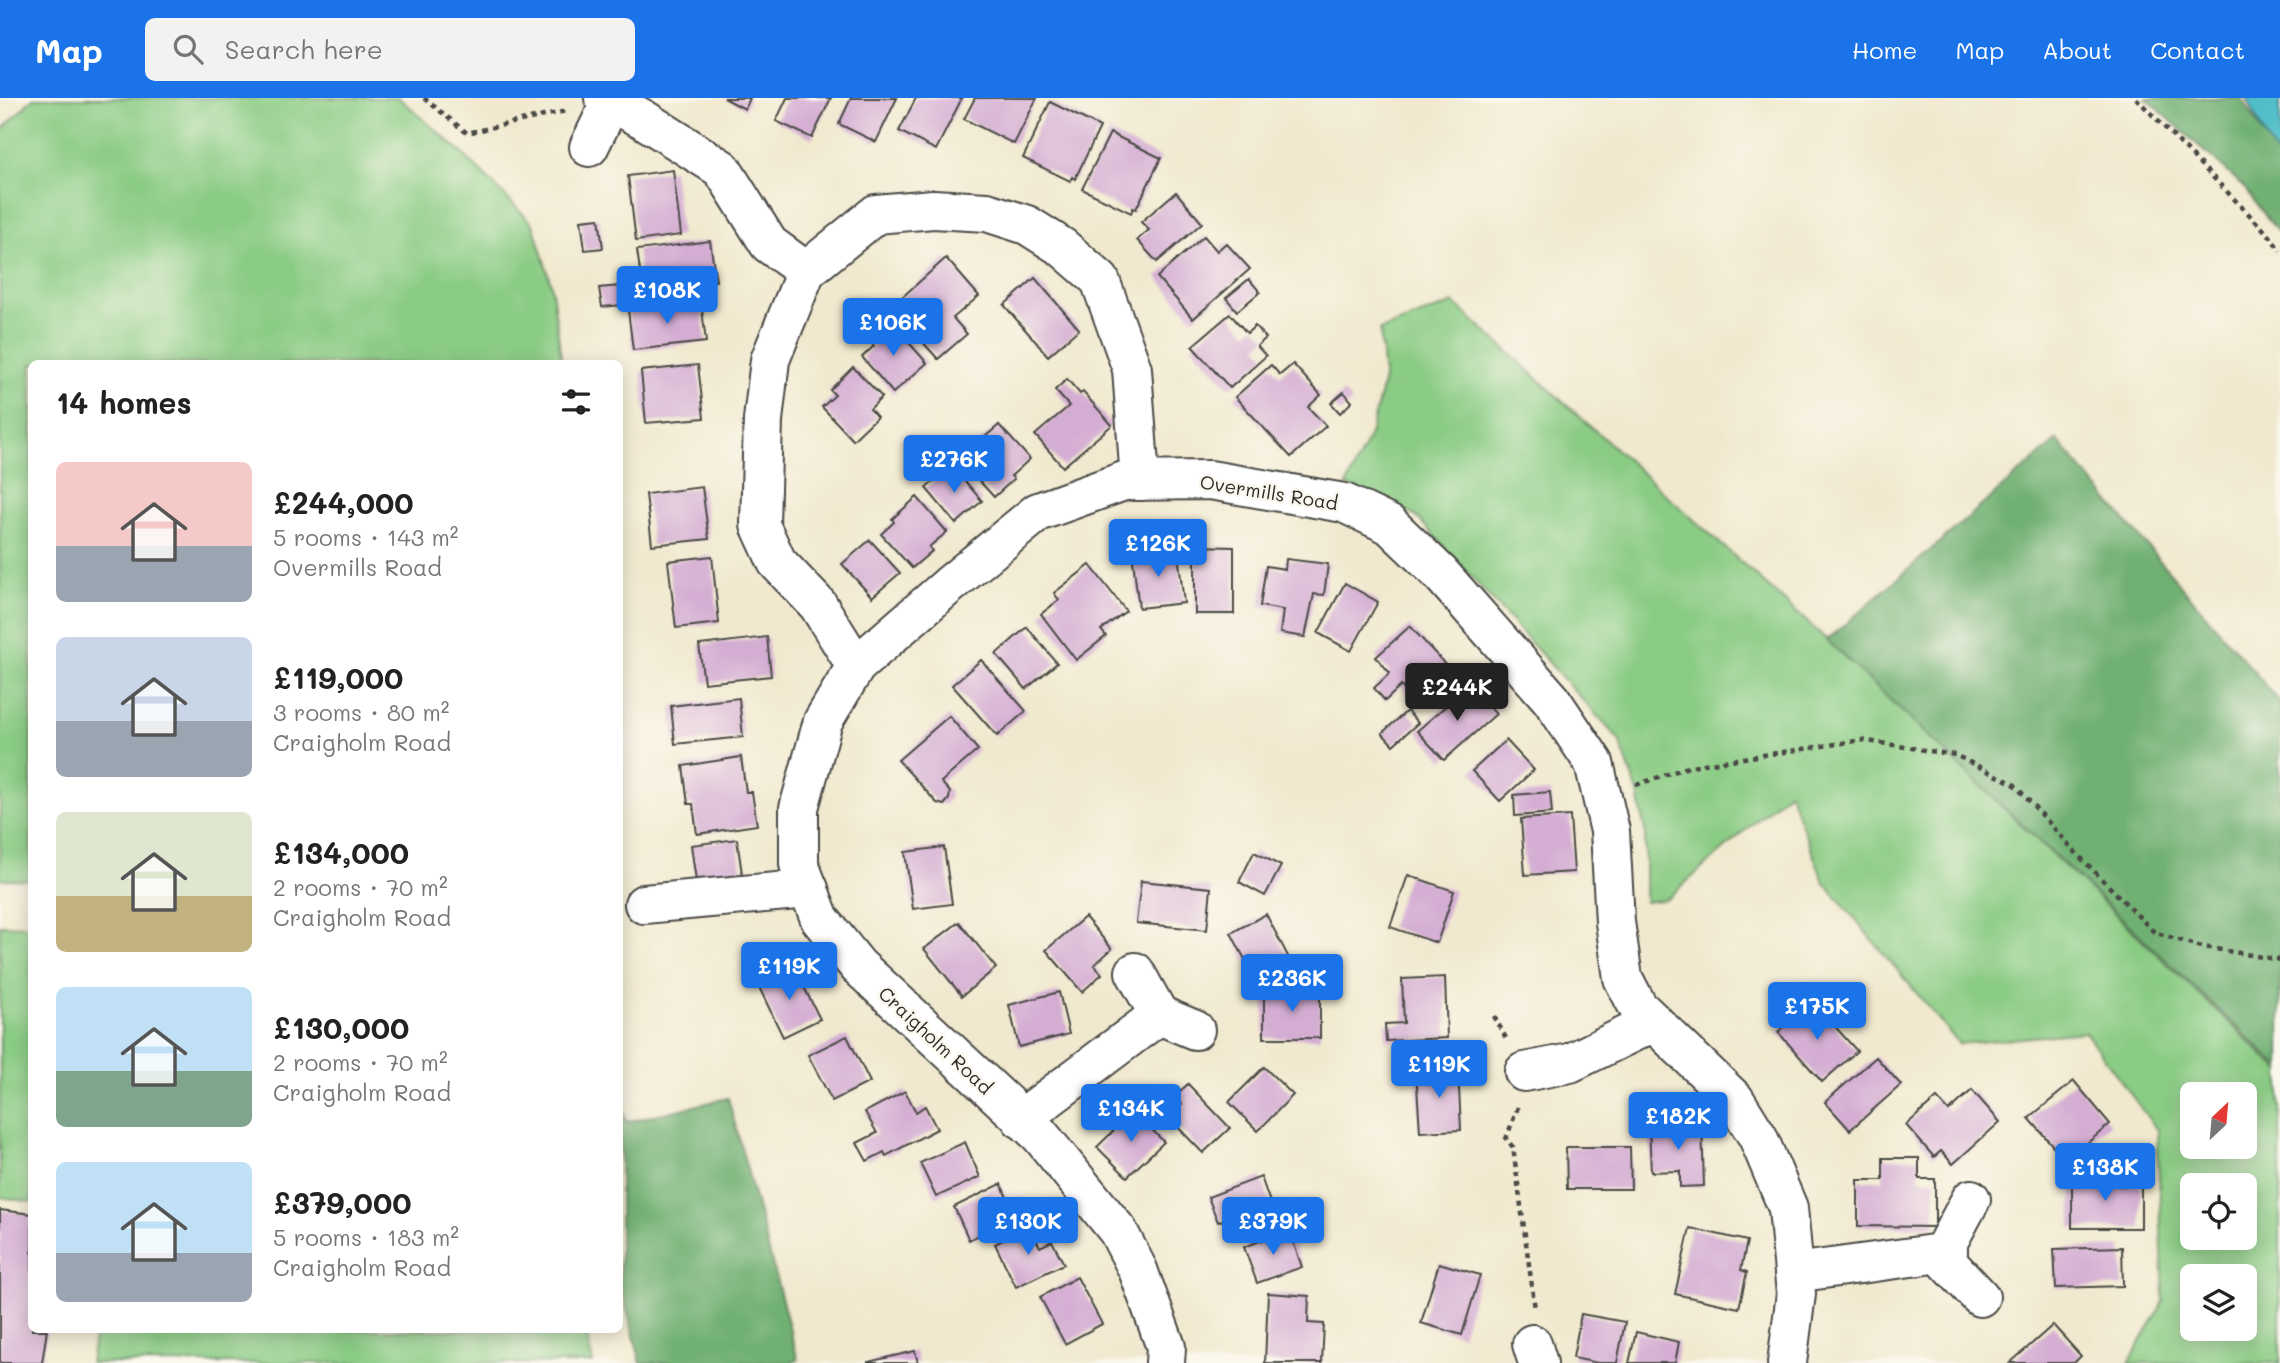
<!DOCTYPE html>
<meta charset="utf-8">
<style>
:root{--surface:#fff;--page:#f2f2f2;--text:#222;--muted:#767676;--accent:#1a73e8}
body{margin:0;font-family:Mali,sans-serif;background:var(--page);color:var(--text);height:100vh;display:flex;flex-direction:column;font-size:26px;white-space:nowrap}
*{box-sizing:border-box;margin:0}
p{font-size:23px;color:var(--muted)}
.icon{flex:none;width:38px;height:38px;fill:none;stroke:currentColor;stroke-width:2;stroke-linecap:round;stroke-linejoin:round}
.map{position:relative;flex:1;overflow:hidden}
.details{position:absolute;left:28px;top:262px;width:595px;height:973px;display:flex;flex-direction:column;background:var(--surface);border-radius:10px;box-shadow:0 4px 18px #0003}
.details>*{flex:none}
.needle{width:46px;rotate:26deg}
.fabs{position:absolute;left:2180px;top:984px;display:grid;gap:14px}
.fabs a{display:grid;place-items:center;width:77px;height:77px;border-radius:10px;background:var(--surface);box-shadow:0 4px 18px #0003;font-size:35px}
.price{position:absolute;translate:-50% -60px;padding:0 16px;border-radius:7px;background:var(--accent);color:#fff;font-size:23px;line-height:46px;filter:drop-shadow(0 2px 4px #0008)}
.price::after{content:'';position:absolute;left:50%;top:42px;width:21px;height:16px;margin-left:-10px;background:inherit;clip-path:polygon(0 0,100% 0,50% 100%)}
.price.active{background:#222;color:#fff}
ul{padding:0;list-style:none}
li{display:flex;align-items:center;gap:21px;height:175px;padding:0 28px}
li span{display:grid;place-items:center;flex:none;width:196px;height:140px;border-radius:10px;color:#555}
li>.icon{margin-inline-start:auto}
span .icon{width:84px;height:84px;fill:#fffc;stroke-width:1}
li b{font-size:30px}
h2{display:flex;justify-content:space-between;align-items:center;height:84px;padding:0 28px;font-size:30px}
header{display:flex;align-items:center;gap:42px;box-sizing:border-box;height:98px;padding:0 35px;background:var(--accent);color:#fff}
header strong{font-size:33px}
nav{display:flex;gap:38px;margin-inline-start:auto;font-size:24px}
.search{width:490px;height:63px;background:var(--page);display:flex;align-items:center;gap:18px;box-sizing:border-box;padding:0 24px;border-radius:10px;color:var(--muted);font-size:26px}
.map>svg:first-child{display:block}
.green{fill:#8acc84;stroke:#5a7c58;stroke-width:2;fill-rule:evenodd}
.forest{fill:#6fb072;stroke:#4d6e4e;stroke-width:2}
.water{fill:#51bec9;stroke:#3e747a;stroke-width:2}
.building{fill:#d4add3}
.lines{fill:none;stroke-linecap:round;stroke-linejoin:round}
.minor-casing{stroke:#494844;stroke-width:42}
.path{stroke:#494844;stroke-width:4.5;stroke-dasharray:5 5;stroke-linecap:butt}
.minor{stroke:#fff;stroke-width:38}
.labels{text-anchor:middle;dominant-baseline:central;stroke-width:5;stroke-linejoin:round;paint-order:stroke}
.street-label{font-size:19px;fill:#2b2b2b;stroke:#fbf7ec}
</style>
<header>
<strong>Map</strong>
<div class="search"><svg class="icon" aria-label="search" viewBox="0 0 24 24"><circle cx="10" cy="10" r="6"/><path d="M15 15l6 6"/></svg>Search here</div>
<nav><a>Home</a><a>Map</a><a>About</a><a>Contact</a></nav>
</header>
<div class="map">
<svg width="2280" height="1265" viewBox="0 0 2280 1265">
<rect width="100%" height="100%" fill="#fbf7ec"/>
<filter id="ink" filterUnits="userSpaceOnUse"><feTurbulence type="fractalNoise" baseFrequency=".0143" numOctaves="2"/><feDisplacementMap in="SourceGraphic" scale="14" xChannelSelector="R" yChannelSelector="G"/><feConvolveMatrix kernelMatrix="1 2 1 2 8 2 1 2 1" color-interpolation-filters="sRGB"/></filter>
<filter id="wash" filterUnits="userSpaceOnUse"><feTurbulence type="fractalNoise" baseFrequency=".00686" numOctaves="4" result="noise"/><feDisplacementMap in="SourceGraphic" scale="28" xChannelSelector="R" yChannelSelector="G"/><feGaussianBlur stdDeviation="1.57" result="paint"/><feColorMatrix in="noise" values="0 0 0 0 0 0 0 0 0 0 0 0 0 0 0 0 0 1.4 0 .05"/><feComposite in="paint" operator="in"/></filter>
<g filter="url(#wash)">
<rect width="100%" height="100%" fill="#f1e9cf"/>
<g class="green">
<polygon points="33,0 399,0 462,55 533,126 551,186 562,266 32,266 31,782 0,781 0,34"/>
<path d="M1454,205L1827,542L2280,973V1265H2129L2164,1203L2157,1032L2085,934L1959,946L1824,784L1789,694L1667,801L1645,804V733L1638,695L1619,642L1418,420L1387,401L1346,388L1370,337L1384,281L1380,232ZM2193,996H2245V1048H2193ZM2193,1087H2245V1139H2193ZM2193,1178H2245V1230H2193Z"/>
<polygon points="0,827 31,828 31,1104 0,1099"/>
<polygon points="95,1232 585,1232 593,1265 90,1265"/>
</g>
<g class="forest">
<polygon points="2146,0 2242,0 2265,39 2280,58 2280,137 2242,87"/>
<polygon points="2057,342 2280,604 2280,970 1827,542"/>
<polygon points="620,994 626,1024 728,1000 798,1262 788,1265 641,1265 620,1185"/>
</g>
<polygon class="water" points="2247,0 2280,0 2280,62 2265,39"/>
<g id="blocks">
<g class="building">
<polygon points="724,0 750,0 745,11"/>
<polygon points="787,0 831,0 812,40 776,23"/>
<polygon points="851,0 897,0 876,44 839,26"/>
<polygon points="916,0 962,0 936,52 899,33"/>
<polygon points="975,0 1037,0 1014,46 964,21"/>
<polygon points="1050,4 1100,29 1075,81 1072,79 1070,83 1023,60"/>
<polygon points="1110,35 1161,60 1136,111 1133,110 1131,115 1082,91"/>
<polygon points="673,72 681,137 636,143 628,78"/>
<polygon points="1176,94 1202,125 1157,164 1137,142 1149,132 1141,124"/>
<polygon points="599,120 603,150 585,152 581,122"/>
<polygon points="1204,138 1217,153 1226,145 1250,171 1193,221 1157,179"/>
<polygon points="710,143 716,183 643,194 637,152"/>
<polygon points="946,160 979,198 953,220 967,236 938,261 891,209"/>
<polygon points="1035,180 1079,231 1048,258 1004,207"/>
<polygon points="1249,181 1260,194 1237,213 1226,200"/>
<polygon points="631,187 633,206 602,209 599,190"/>
<polygon points="701,203 706,244 633,252 628,212"/>
<polygon points="1230,216 1247,235 1255,228 1266,240 1257,248 1266,258 1230,290 1192,248"/>
<polygon points="888,225 894,232 896,230 927,265 893,295 862,259 874,248 868,242"/>
<polygon points="1293,266 1321,297 1308,309 1326,328 1291,359 1235,299 1271,267 1280,277"/>
<polygon points="698,267 704,320 646,325 641,273"/>
<polygon points="853,269 882,299 870,311 877,319 853,342 822,309 835,297 830,292"/>
<polygon points="1067,281 1080,296 1083,294 1112,327 1063,369 1035,337 1069,308 1055,292"/>
<polygon points="1344,294 1352,304 1340,315 1331,305"/>
<polygon points="999,327 1030,361 1011,378 1014,381 994,399 963,365 977,353 973,349"/>
<polygon points="952,368 982,403 956,426 926,390"/>
<polygon points="702,389 709,441 652,447 646,396"/>
<polygon points="917,399 947,434 929,449 932,453 912,470 881,436 894,424 892,421"/>
<polygon points="870,442 900,475 872,499 842,466"/>
<polygon points="1195,448 1234,449 1234,516 1195,516"/>
<polygon points="1157,452 1157,459 1178,456 1184,505 1139,510 1132,455"/>
<polygon points="712,458 719,525 676,530 668,463"/>
<polygon points="1286,461 1328,466 1324,497 1314,496 1305,539 1280,535 1283,512 1260,508 1266,468 1285,471"/>
<polygon points="1090,467 1126,513 1101,532 1106,538 1076,562 1041,516 1059,502 1054,495"/>
<polygon points="1345,485 1378,504 1351,553 1318,535"/>
<polygon points="1410,528 1454,576 1419,608 1401,588 1385,603 1374,590 1390,575 1376,559"/>
<polygon points="1027,529 1057,565 1026,591 996,556"/>
<polygon points="767,539 771,578 704,585 699,547"/>
<polygon points="981,562 1026,613 997,638 952,587"/>
<polygon points="1470,587 1496,616 1444,662 1417,633"/>
<polygon points="739,600 743,639 675,646 671,608"/>
<polygon points="1407,613 1418,625 1393,647 1382,635"/>
<polygon points="949,618 978,652 941,684 950,694 949,701 944,707 937,705 898,662"/>
<polygon points="1506,642 1534,672 1500,703 1472,673"/>
<polygon points="741,659 746,694 752,694 757,727 697,736 693,706 688,706 683,668"/>
<polygon points="1550,694 1552,715 1515,718 1514,697"/>
<polygon points="1570,718 1574,774 1525,777 1521,721"/>
<polygon points="737,741 743,783 697,790 691,747"/>
<polygon points="944,749 952,806 913,811 905,754"/>
<polygon points="1254,754 1281,768 1265,798 1239,784"/>
<polygon points="1408,777 1454,793 1437,845 1390,829"/>
<polygon points="1141,783 1211,790 1207,832 1136,825"/>
<polygon points="1266,816 1293,868 1258,886 1231,835"/>
<polygon points="1085,819 1112,851 1094,867 1102,876 1082,894 1046,852"/>
<polygon points="959,824 996,870 962,898 924,851"/>
<polygon points="794,869 820,921 783,939 758,887"/>
<polygon points="1445,879 1447,940 1386,943 1385,926 1404,925 1402,881"/>
<rect x="1264" y="892" width="56" height="48"/>
<polygon points="1059,894 1069,936 1019,949 1009,907"/>
<polygon points="1812,903 1857,953 1822,984 1778,934"/>
<polygon points="847,938 870,984 832,1003 808,957"/>
<polygon points="1876,959 1901,987 1850,1032 1825,1004"/>
<polygon points="1264,969 1293,997 1258,1033 1229,1004"/>
<polygon points="1458,969 1461,1032 1420,1034 1416,972"/>
<polygon points="2074,983 2110,1026 2066,1063 2029,1020"/>
<polygon points="1188,986 1230,1030 1203,1055 1168,1019 1182,1006 1175,998"/>
<polygon points="1972,992 2000,1024 1953,1066 1941,1053 1934,1059 1906,1027 1937,1000 1949,1013"/>
<polygon points="905,993 916,1014 925,1008 937,1031 886,1058 884,1054 867,1063 857,1045 877,1035 865,1014"/>
<polygon points="1134,1013 1164,1044 1127,1079 1097,1049"/>
<polygon points="1702,1025 1704,1088 1680,1089 1680,1073 1651,1074 1649,1027"/>
<polygon points="965,1044 980,1079 936,1099 920,1065"/>
<polygon points="1566,1049 1630,1049 1631,1091 1567,1091"/>
<polygon points="1883,1060 1919,1060 1919,1081 1935,1081 1935,1129 1858,1128 1858,1082 1883,1082"/>
<polygon points="2072,1077 2119,1077 2119,1088 2141,1087 2141,1130 2072,1130"/>
<polygon points="1261,1079 1278,1127 1239,1141 1230,1119 1218,1124 1208,1099"/>
<polygon points="1001,1086 1009,1104 1020,1099 1027,1114 969,1142 954,1109"/>
<polygon points="0,1112 32,1116 32,1232 47,1232 42,1265 0,1265"/>
<polygon points="1029,1128 1040,1149 1052,1143 1064,1166 1016,1189 995,1146"/>
<polygon points="1690,1130 1747,1143 1741,1172 1747,1174 1739,1210 1675,1196"/>
<polygon points="1289,1132 1302,1169 1257,1185 1244,1149"/>
<polygon points="2122,1149 2123,1188 2056,1190 2054,1151"/>
<polygon points="1439,1165 1480,1177 1462,1237 1421,1225"/>
<polygon points="1077,1179 1102,1226 1065,1246 1040,1199"/>
<polygon points="1268,1195 1309,1198 1308,1225 1324,1226 1322,1265 1265,1265"/>
<polygon points="1581,1216 1625,1224 1617,1265 1598,1265 1573,1260"/>
<polygon points="2053,1227 2081,1258 2074,1265 2010,1265"/>
<polygon points="1636,1234 1679,1244 1675,1265 1629,1265"/>
<polygon points="915,1253 918,1265 868,1265 868,1264"/>
</g>
</g>
</g>
<g filter="url(#ink)">
<use href="#blocks" fill-opacity="0" stroke="#494844" stroke-width="2"/>
<g class="lines">
<defs>
<g id="minor">
<polyline points="604,0 643,21 722,71 769,146 806,173"/>
<polyline points="589,49 611,4"/>
<polyline points="856,568 818,507 777,464 760,427 763,322 770,262 806,173 876,116 933,111 987,114 1027,127 1062,149 1100,182 1132,271 1140,383"/>
<polyline points="644,806 809,791"/>
<polyline points="1135,874 1159,917 1195,932"/>
<polyline points="1524,974 1570,965 1654,924"/>
<polyline points="1021,1021 1159,917"/>
<polyline points="1971,1101 1948,1144 1947,1164 1980,1199"/>
<polyline points="1794,1175 1948,1154"/>
<polyline points="1532,1246 1538,1265"/>
<polyline points="1165,1265 1166,1249 1138,1172 1118,1133 1040,1037 858,868 820,821 799,766 799,710 823,623 856,568 948,488 1038,414 1124,383 1210,382 1344,405 1390,427 1440,475 1551,601 1594,665 1610,733 1615,824 1623,880 1638,909 1735,1002 1758,1039 1788,1110 1796,1196 1787,1265"/>
</g>
</defs>
<use href="#minor" class="minor-casing"/>
<g class="path">
<polyline points="424,0 467,35 566,13"/>
<polyline points="2136,0 2270,138 2280,153"/>
<polyline points="1636,687 1691,668 1862,642 1955,657 2014,686 2079,758 2154,834 2198,848 2280,862"/>
<polyline points="1494,918 1507,942"/>
<polyline points="1518,1009 1506,1041 1513,1049 1535,1211"/>
</g>
<use href="#minor" class="minor"/>
</g>
</g>
<g class="labels">
<g class="street-label">
<text transform="translate(1269 394) rotate(9)">Overmills Road</text>
<text transform="translate(936 942) rotate(43)">Craigholm Road</text>
</g>
</g>
</svg>
<div class="fabs">
<a><svg class="needle" viewBox="-14 -14 28 28"><path d="M0-13l5 13h-10z" fill="#e53935"/><path d="M0 13l5-13h-10z" fill="#767676"/></svg></a>
<a><svg class="icon" aria-label="locate" viewBox="0 0 24 24"><circle cx="12" cy="12" r="6"/><path d="M12 2v4M12 18v4M2 12h4M18 12h4"/></svg></a>
<a><svg class="icon" aria-label="layers" viewBox="0 0 24 24"><path d="M12 4l9 5-9 5-9-5zM3 14l9 5 9-5"/></svg></a>
</div>
<b class="price" style="left:667px;top:228px">£108K</b>
<b class="price" style="left:893px;top:260px">£106K</b>
<b class="price" style="left:954px;top:397px">£276K</b>
<b class="price" style="left:1158px;top:481px">£126K</b>
<b class="price active" style="left:1457px;top:625px">£244K</b>
<b class="price" style="left:789px;top:904px">£119K</b>
<b class="price" style="left:1292px;top:916px">£236K</b>
<b class="price" style="left:1817px;top:944px">£175K</b>
<b class="price" style="left:1439px;top:1002px">£119K</b>
<b class="price" style="left:1131px;top:1046px">£134K</b>
<b class="price" style="left:1678px;top:1054px">£182K</b>
<b class="price" style="left:2105px;top:1105px">£138K</b>
<b class="price" style="left:1028px;top:1159px">£130K</b>
<b class="price" style="left:1273px;top:1159px">£379K</b>
<section class="details">
<h2>14 homes<svg class="icon" aria-label="filters" viewBox="0 0 24 24"><path d="M4 7h16M4 17h16"/><circle cx="9" cy="7" r="2"/><circle cx="15" cy="17" r="2"/></svg></h2>
<ul>
<li><span style="background:linear-gradient(#f6c9c9 60%,#9aa5b1 0)"><svg class="icon" aria-label="home" viewBox="0 0 24 24"><path d="M3 11l9-7 9 7M6 9v11h12V9"/></svg></span><div><b>£244,000</b><p>5 rooms · 143 m²</p><p>Overmills Road</p></div></li>
<li><span style="background:linear-gradient(#c9d6e8 60%,#9aa5b1 0)"><svg class="icon" aria-label="home" viewBox="0 0 24 24"><path d="M3 11l9-7 9 7M6 9v11h12V9"/></svg></span><div><b>£119,000</b><p>3 rooms · 80 m²</p><p>Craigholm Road</p></div></li>
<li><span style="background:linear-gradient(#dfe7d0 60%,#c2b280 0)"><svg class="icon" aria-label="home" viewBox="0 0 24 24"><path d="M3 11l9-7 9 7M6 9v11h12V9"/></svg></span><div><b>£134,000</b><p>2 rooms · 70 m²</p><p>Craigholm Road</p></div></li>
<li><span style="background:linear-gradient(#bfe0f5 60%,#7fa58c 0)"><svg class="icon" aria-label="home" viewBox="0 0 24 24"><path d="M3 11l9-7 9 7M6 9v11h12V9"/></svg></span><div><b>£130,000</b><p>2 rooms · 70 m²</p><p>Craigholm Road</p></div></li>
<li><span style="background:linear-gradient(#bfe0f5 65%,#9aa5b1 0)"><svg class="icon" aria-label="home" viewBox="0 0 24 24"><path d="M3 11l9-7 9 7M6 9v11h12V9"/></svg></span><div><b>£379,000</b><p>5 rooms · 183 m²</p><p>Craigholm Road</p></div></li>
</ul>
</section>
</div>
